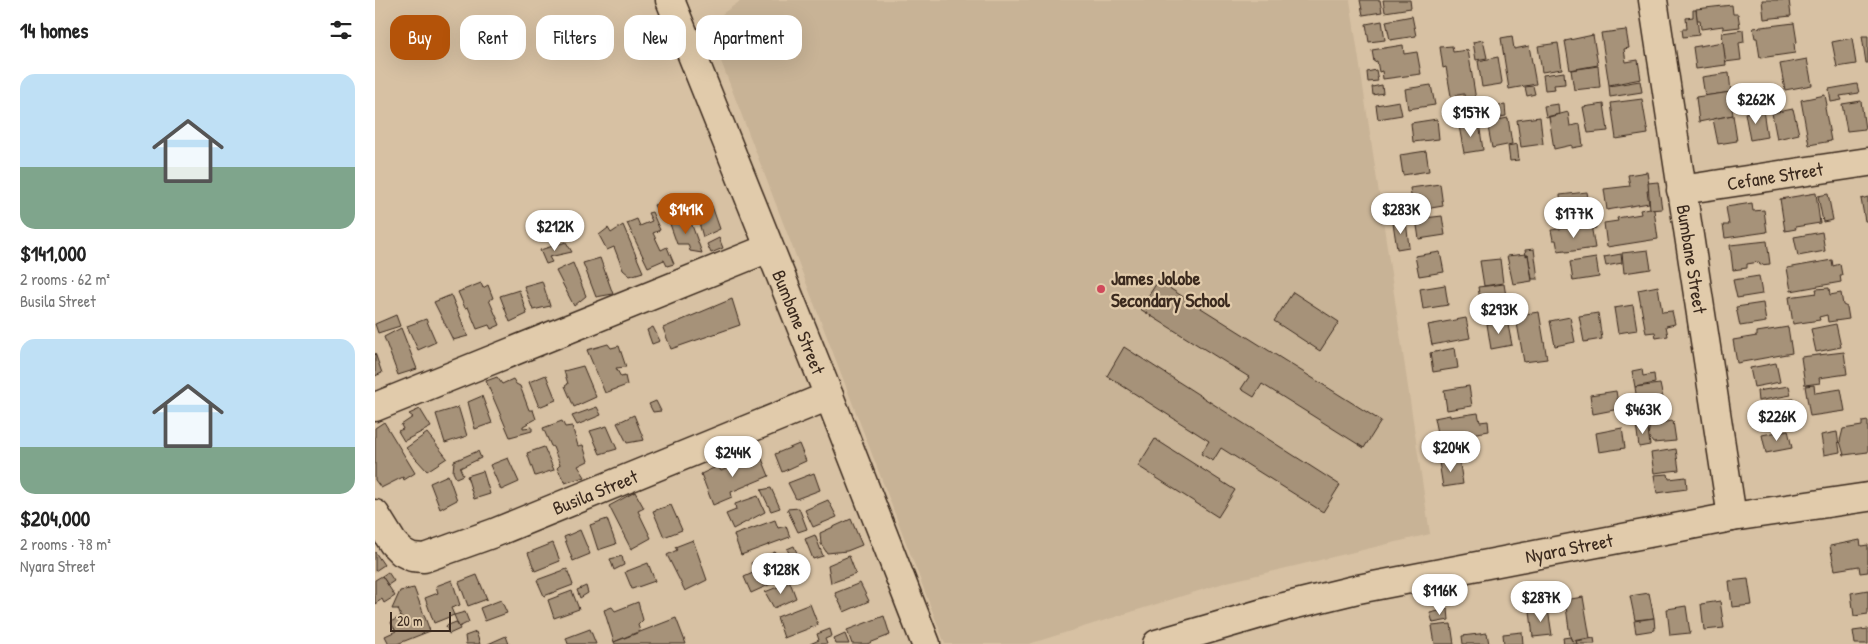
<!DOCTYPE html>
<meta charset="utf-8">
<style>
:root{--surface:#fff;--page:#f2f2f2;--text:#222;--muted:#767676;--accent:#b45309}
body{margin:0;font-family:"Patrick Hand",sans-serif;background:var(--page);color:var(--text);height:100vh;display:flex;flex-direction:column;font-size:19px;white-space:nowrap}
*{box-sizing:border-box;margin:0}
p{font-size:16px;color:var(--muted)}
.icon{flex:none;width:28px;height:28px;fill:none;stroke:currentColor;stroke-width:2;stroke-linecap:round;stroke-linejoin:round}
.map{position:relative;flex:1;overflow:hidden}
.details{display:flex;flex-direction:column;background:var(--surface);width:375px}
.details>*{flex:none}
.top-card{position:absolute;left:15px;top:15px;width:475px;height:45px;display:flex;gap:10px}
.scale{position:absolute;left:15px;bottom:12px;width:61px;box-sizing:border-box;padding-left:5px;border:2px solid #3b2a1e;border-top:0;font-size:14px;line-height:18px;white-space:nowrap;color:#3b2a1e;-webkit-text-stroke:4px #e1cbab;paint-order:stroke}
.price{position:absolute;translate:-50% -42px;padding:0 11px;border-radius:18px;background:#fff;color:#222;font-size:16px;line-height:32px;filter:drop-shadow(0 1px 2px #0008)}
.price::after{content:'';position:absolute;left:50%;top:30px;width:15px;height:11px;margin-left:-8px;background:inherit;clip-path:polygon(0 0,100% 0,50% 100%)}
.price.selected{background:var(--accent);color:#fff}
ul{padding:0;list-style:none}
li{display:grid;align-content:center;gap:10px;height:265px;padding:0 20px}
li span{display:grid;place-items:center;height:155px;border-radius:15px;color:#555}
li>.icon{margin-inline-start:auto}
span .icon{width:90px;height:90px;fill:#fffc;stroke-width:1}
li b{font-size:21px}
h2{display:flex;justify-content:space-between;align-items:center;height:60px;padding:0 20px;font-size:21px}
.chip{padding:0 18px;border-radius:15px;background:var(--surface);box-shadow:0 5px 20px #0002;font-size:18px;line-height:45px}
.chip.selected{background:var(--accent);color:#fff}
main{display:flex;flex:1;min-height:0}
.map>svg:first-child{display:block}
.built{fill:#c8b396}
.building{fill:#a69279;stroke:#3b2a1e}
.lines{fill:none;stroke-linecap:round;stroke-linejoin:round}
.minor-casing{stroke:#3b2a1e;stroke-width:31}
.minor{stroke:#e1cbab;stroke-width:28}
.poi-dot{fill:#d1495b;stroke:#e1cbab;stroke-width:2}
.labels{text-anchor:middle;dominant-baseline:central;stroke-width:4.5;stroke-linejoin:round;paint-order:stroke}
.street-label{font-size:19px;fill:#3b2a1e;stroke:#e1cbab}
.poi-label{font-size:19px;font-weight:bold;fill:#3b2a1e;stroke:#e1cbab;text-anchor:start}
</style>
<main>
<section class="details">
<h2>14 homes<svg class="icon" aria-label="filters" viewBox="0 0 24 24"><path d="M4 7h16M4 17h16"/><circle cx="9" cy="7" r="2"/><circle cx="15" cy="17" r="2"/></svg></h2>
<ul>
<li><span style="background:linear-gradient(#bfe0f5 60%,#7fa58c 0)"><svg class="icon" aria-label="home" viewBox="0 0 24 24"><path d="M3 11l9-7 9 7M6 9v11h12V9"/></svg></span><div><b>$141,000</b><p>2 rooms · 62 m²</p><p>Busila Street</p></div></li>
<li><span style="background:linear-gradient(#bfe0f5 70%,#7fa58c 0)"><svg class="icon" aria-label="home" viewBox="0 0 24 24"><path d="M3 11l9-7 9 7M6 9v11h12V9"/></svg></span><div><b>$204,000</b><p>2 rooms · 78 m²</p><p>Nyara Street</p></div></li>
</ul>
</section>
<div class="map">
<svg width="1493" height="644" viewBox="0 0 1493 644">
<rect width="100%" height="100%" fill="#d7c1a3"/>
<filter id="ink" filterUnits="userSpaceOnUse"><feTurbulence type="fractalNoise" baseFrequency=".02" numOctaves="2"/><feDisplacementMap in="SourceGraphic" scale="10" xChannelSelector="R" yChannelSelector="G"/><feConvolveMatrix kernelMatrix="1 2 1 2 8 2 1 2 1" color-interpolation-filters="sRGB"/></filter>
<g filter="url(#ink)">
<polygon class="built" points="367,0 975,0 1055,534 852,582 654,644 570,644 339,43 331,25"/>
<g class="building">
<polygon points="985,0 1005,0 1007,12 988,15"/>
<polygon points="1008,0 1035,0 1036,8 1010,12"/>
<polygon points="1387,0 1414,0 1416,16 1389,19"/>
<polygon points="1357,5 1358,14 1363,14 1365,27 1348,29 1348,26 1326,29 1325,20 1322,20 1321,9"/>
<polygon points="1318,10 1321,10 1324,35 1308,37 1307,29 1312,29 1311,18 1318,17"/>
<polygon points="1037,16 1041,36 1015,40 1011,21"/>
<polygon points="349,20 355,38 339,43 333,26"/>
<polygon points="1007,21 1010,40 994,42 991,24"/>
<polygon points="1419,23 1422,42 1419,43 1420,53 1385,58 1382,38 1380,38 1378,28"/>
<polygon points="1251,30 1254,48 1249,49 1251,62 1263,60 1266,79 1234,85 1226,33"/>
<polygon points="1368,30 1369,42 1364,43 1366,60 1350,62 1347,33"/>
<polygon points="1218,35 1223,65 1195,70 1190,41"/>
<polygon points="1137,36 1139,49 1154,46 1161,84 1134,89 1126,38"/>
<polygon points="1487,36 1493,36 1493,63 1491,63"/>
<polygon points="1477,38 1481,64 1462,67 1457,42"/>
<polygon points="1108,40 1112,58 1101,60 1098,42"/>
<polygon points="1348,42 1351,65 1321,69 1318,47"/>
<polygon points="1183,43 1187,69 1167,72 1163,46"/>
<polygon points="1028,45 1029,54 1042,52 1046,74 1008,79 1007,71 1004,72 1002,61 999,62 997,50"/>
<polygon points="1077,46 1078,52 1093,50 1101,100 1090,102 1089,94 1076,96 1071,67 1068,68 1065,47"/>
<polygon points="1123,57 1127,82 1126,84 1107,87 1103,61"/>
<polygon points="1432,59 1437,85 1410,90 1405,64"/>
<polygon points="1223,66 1225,87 1199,90 1196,70"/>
<polygon points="1001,70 1003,81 993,82 992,72"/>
<polygon points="1189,72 1190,84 1179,85 1180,89 1170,90 1168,75"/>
<polygon points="1354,73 1356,92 1330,96 1327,77"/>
<polygon points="1265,81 1267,92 1235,97 1234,86"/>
<polygon points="1482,84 1484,93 1465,96 1467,100 1456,102 1454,89"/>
<polygon points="1007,85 1008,93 998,95 997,87"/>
<polygon points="1056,85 1060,105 1033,109 1030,89"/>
<polygon points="1158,86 1160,94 1152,96 1150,87"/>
<polygon points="1356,92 1358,102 1356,102 1358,115 1324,122 1321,97"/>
<polygon points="1450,95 1452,105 1450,108 1456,141 1434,145 1426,100"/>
<polygon points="1267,99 1273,134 1241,139 1236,103"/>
<polygon points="1024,101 1027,115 1003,119 1001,105"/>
<polygon points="1486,101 1490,129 1472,131 1467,104"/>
<polygon points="1183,104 1184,114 1171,117 1169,106"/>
<polygon points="1229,104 1233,131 1213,133 1208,107"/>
<polygon points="1130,105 1131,116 1113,119 1111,108"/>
<polygon points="1418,109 1424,134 1402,139 1397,113"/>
<polygon points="1388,110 1392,137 1375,140 1370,113"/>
<polygon points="1193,112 1195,126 1205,124 1208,146 1197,148 1197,145 1179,149 1174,117"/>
<polygon points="1358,115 1362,141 1343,144 1338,119"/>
<polygon points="1165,117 1168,144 1146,147 1142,120"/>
<polygon points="1133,118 1137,144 1117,148 1112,122"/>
<polygon points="1062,119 1064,139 1038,142 1036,123"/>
<polygon points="1104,123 1108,150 1089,153 1084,126"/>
<polygon points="1142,144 1144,160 1135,161 1133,146"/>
<polygon points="1051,151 1054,171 1028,175 1025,155"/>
<polygon points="1272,172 1275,191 1272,191 1274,203 1232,210 1229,189 1255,186 1253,175"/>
<polygon points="1283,182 1287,209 1275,210 1273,183"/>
<polygon points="1065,184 1068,206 1038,211 1035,188"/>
<polygon points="1212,192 1215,211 1187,215 1185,195"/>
<polygon points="1441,193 1445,223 1420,227 1421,229 1410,231 1405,199"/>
<polygon points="306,194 314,212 301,218 298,210 284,215 279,205"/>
<polygon points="1453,194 1458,220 1448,222 1443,196"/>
<polygon points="1493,197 1493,221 1490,221 1486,199"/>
<polygon points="1377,203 1378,211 1389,210 1392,232 1350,238 1348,225 1354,225 1351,207"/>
<polygon points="337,206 345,229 328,237 321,212"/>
<polygon points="1275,208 1279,210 1283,239 1232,247 1229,223 1243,221 1242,218 1266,214 1265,210"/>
<polygon points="277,212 285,230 278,233 286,250 292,247 299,264 292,266 289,260 273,267 252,223 262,219 265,226 277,221 273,213"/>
<polygon points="1067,216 1070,235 1044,239 1041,219"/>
<polygon points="1219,216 1221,228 1217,229 1216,224 1203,226 1201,219"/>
<polygon points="314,217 327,253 315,251 313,244 302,244 295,224"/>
<polygon points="1031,221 1034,247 1022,249 1018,223"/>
<polygon points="248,225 268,272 255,276 248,270 239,247 232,250 224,235 233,228 236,233"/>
<polygon points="1216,225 1220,248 1191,252 1190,250 1183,251 1181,240 1178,240 1176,230"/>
<polygon points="1447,232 1450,251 1423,256 1419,237"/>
<polygon points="344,238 348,248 336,253 332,244"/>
<polygon points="1392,241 1395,264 1385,265 1384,262 1372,264 1372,268 1358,270 1355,245"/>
<polygon points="191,242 197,252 174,257 177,262 171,264 165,250"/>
<polygon points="1159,249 1163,279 1157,279 1153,255 1151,256 1150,250"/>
<polygon points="1273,250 1276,269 1249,273 1247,253"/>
<polygon points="1065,252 1069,272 1044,276 1040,256"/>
<polygon points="1151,254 1151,256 1153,255 1157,281 1138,284 1132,256"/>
<polygon points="1246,254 1247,263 1231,266 1229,257"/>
<polygon points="225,258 238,294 221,297 208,263"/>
<polygon points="1221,258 1224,277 1198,281 1195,262"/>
<polygon points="1125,259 1128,283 1109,286 1105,261"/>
<polygon points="1457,260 1458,266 1465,264 1467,275 1465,275 1466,282 1416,291 1412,268"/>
<polygon points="198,263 211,296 199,306 181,271"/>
<polygon points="1384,276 1387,294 1362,298 1358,280"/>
<polygon points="167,281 175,306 158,310 149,286"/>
<polygon points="783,281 1006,421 989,448 887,384 879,397 866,389 874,377 765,309"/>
<polygon points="106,283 108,288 113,285 118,298 114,300 125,325 116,329 114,325 102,329 93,307 90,308 83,292"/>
<polygon points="1129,284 1131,296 1105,300 1103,287"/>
<polygon points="1070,285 1073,305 1048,309 1045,289"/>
<polygon points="1283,286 1287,312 1297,311 1300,324 1291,326 1293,336 1281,338 1280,332 1271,333 1263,290"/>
<polygon points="1454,288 1455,295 1466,293 1468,305 1472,307 1474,319 1453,322 1452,315 1444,317 1445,320 1418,324 1414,297 1442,293 1441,289"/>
<polygon points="144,290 152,314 135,322 125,296"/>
<polygon points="918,292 964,322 945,351 899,321"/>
<polygon points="76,295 93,336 78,340 59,302"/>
<polygon points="357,299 365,325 296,349 288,328"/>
<polygon points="1136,302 1138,317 1106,321 1104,306"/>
<polygon points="1388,303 1391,322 1365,326 1361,307"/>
<polygon points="1258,305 1262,330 1243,333 1239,308"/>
<polygon points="1164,312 1172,359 1149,362 1141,318 1151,316 1150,314"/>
<polygon points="1223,313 1227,339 1209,342 1204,316"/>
<polygon points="21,315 25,326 3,333 0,324"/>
<polygon points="1195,317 1200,342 1180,346 1175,321"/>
<polygon points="1091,318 1095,338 1057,345 1053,325"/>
<polygon points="51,319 61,342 43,350 32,326"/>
<polygon points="1132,320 1137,345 1116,349 1112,324"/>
<polygon points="1461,324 1466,347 1441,352 1436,329"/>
<polygon points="278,327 285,341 277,344 272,330"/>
<polygon points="1413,327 1417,353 1362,363 1358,340 1382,336 1382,332"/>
<polygon points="26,328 42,369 23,375 9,337"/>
<polygon points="233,344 236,348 244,346 251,367 241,368 246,377 250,376 252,385 230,393 212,350"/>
<polygon points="749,347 965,485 948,512 846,448 838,461 826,454 834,441 732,376"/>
<polygon points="1080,348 1083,368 1058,372 1055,353"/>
<polygon points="1469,352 1472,374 1444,378 1445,383 1430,385 1426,357"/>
<polygon points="0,353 7,373 0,376"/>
<polygon points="1401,363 1405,382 1379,387 1375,368"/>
<polygon points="208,366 221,397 199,407 190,386 193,384 189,371"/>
<polygon points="1267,369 1268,376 1279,374 1280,383 1260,387 1257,371"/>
<polygon points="171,375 181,400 164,407 154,382"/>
<polygon points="122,377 127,384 138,379 141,384 145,386 154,410 158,410 161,419 148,426 148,428 157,427 157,431 135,437 111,381"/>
<polygon points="1285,384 1289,403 1263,408 1260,387"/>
<polygon points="1439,385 1440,393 1466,389 1470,411 1435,416 1430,386"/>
<polygon points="1094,386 1097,406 1072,410 1069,390"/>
<polygon points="1414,386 1416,395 1383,401 1382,391"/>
<polygon points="1241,391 1244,409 1218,414 1215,395"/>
<polygon points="107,396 117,423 100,429 93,402"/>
<polygon points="1418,399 1421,419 1386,424 1383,404"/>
<polygon points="281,401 286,411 278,412 274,404"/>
<polygon points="83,406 92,436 70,443 61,414 81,408"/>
<polygon points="222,407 226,415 202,425 197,416"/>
<polygon points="45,409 56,427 29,441 23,431 28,429 26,425 38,417 34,414"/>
<polygon points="1103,413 1105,422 1113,421 1114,431 1091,435 1092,439 1064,443 1059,418 1075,415 1075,417"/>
<polygon points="259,415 269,440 252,443 242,423"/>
<polygon points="187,421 190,427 197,426 203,446 208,445 213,461 203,466 210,477 190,483 182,468 185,465 178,447 176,446 168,428"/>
<polygon points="1298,421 1301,441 1278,443 1273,436 1275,424"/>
<polygon points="1493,421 1493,452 1469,455 1465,441 1468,429 1487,426 1487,422"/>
<polygon points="9,422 40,473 29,480 28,477 6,488 0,480 0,428"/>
<polygon points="1272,423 1275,445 1264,447 1261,424"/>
<polygon points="232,426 242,449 225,454 215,431"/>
<polygon points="1247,428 1250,448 1224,452 1221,433"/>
<polygon points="1413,430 1417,448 1391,453 1387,435"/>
<polygon points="1462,432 1465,452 1449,455 1446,435"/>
<polygon points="52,433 72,458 52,471 31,448"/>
<polygon points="780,439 860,490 843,517 763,466"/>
<polygon points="424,444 431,461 407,472 400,454"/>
<polygon points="169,447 179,470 160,476 152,453"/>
<polygon points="1301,449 1304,470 1279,473 1276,453"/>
<polygon points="103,451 106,458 85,468 88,475 81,478 78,472 79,461"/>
<polygon points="385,454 394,476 356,492 357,497 338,505 326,474 343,466 346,471"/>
<polygon points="133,458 144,482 126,490 115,465"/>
<polygon points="1084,458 1088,484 1068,487 1064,462"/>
<polygon points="108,471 115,494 99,499 92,476"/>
<polygon points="439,473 445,490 421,499 413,483"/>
<polygon points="1293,474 1294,479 1311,477 1312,489 1282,493 1279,475"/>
<polygon points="73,475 82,500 65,509 55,483"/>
<polygon points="396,488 405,508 396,511 386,490"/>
<polygon points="260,492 269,508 263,511 276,538 256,549 234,506"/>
<polygon points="383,496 390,512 358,529 351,514 361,510 360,504"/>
<polygon points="453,500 462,517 438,527 430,510"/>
<polygon points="296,505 307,530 289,537 278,511"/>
<polygon points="424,508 432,529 423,532 412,509"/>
<polygon points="232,519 241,544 223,550 215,525"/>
<polygon points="476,519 487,545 472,551 452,553 446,544 445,533"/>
<polygon points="400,520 403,528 411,526 415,537 366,555 359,535"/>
<polygon points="205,530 215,554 198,561 189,537"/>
<polygon points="440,535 448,556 438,559 430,539"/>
<polygon points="318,540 332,580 310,591 292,555 302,550 300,547"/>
<polygon points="1485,540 1486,546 1493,545 1493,572 1485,573 1484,566 1460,570 1455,546"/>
<polygon points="178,543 185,561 160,571 153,553"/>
<polygon points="419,546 429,569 376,593 369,577 380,572 376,563 400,552 407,566 418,561 412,549"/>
<polygon points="0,552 9,565 0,571"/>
<polygon points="247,556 249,565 239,570 235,559"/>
<polygon points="474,556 481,574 456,583 453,565"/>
<polygon points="273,563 280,581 257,589 250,572"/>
<polygon points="192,569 198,585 169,596 162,580"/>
<polygon points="13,572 19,581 13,585 7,576"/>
<polygon points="102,575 112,599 93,606 84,582"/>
<polygon points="7,576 20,596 9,603 7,599 0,604 0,580"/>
<polygon points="1373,579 1377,605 1357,607 1354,581"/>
<polygon points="77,580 85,605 76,608 79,615 59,623 50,598 63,593 61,586"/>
<polygon points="415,582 421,598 399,608 390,592"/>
<polygon points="485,583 494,601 469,612 460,593"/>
<polygon points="211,586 213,593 205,598 202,590"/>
<polygon points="39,588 55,631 22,644 14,644 10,636 21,631 16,623 17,621 26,617 23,609 17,609 25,591"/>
<polygon points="1493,590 1493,614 1479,616 1476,593"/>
<polygon points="197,591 204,609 179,618 173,600"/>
<polygon points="1274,593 1279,618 1260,620 1255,596"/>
<polygon points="1208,597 1215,638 1197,641 1195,636 1190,600"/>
<polygon points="126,600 132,613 110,621 105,608"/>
<polygon points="1345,601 1349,628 1329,630 1326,604"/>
<polygon points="263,602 268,620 263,625 265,631 239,642 229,610 237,607 240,611"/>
<polygon points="435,604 443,625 409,638 402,617"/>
<polygon points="1311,606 1315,633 1295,635 1292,609"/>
<polygon points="1073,609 1074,620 1058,623 1055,613"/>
<polygon points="1173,609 1177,635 1158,637 1155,611"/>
<polygon points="90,612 94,622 84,627 79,615"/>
<polygon points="509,616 515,635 492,644 477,644 472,630"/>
<polygon points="301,618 311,644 240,644 239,642"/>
<polygon points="1279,618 1280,630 1261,633 1259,621"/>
<polygon points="81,622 85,629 74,634 71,626"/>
<polygon points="1076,624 1079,644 1060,644 1057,626"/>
<polygon points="215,629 221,644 193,644 191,638"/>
<polygon points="455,629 457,636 450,639 452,644 435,644 444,640 442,634"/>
<polygon points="1493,629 1493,644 1480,644 1478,631"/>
<polygon points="101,632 105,644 91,644 90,636"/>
<polygon points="1147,632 1148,644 1129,644 1128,634"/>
<polygon points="1112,633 1114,644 1088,644 1087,636"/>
<polygon points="470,634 474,644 461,644 459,639"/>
<polygon points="131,636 134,644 113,644"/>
<polygon points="1195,637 1197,641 1201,640 1202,644 1189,644 1188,638"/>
<polygon points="1219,638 1220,644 1202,644 1201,641"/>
</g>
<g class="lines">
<defs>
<g id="minor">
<polyline points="295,0 454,396 551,644"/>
<polyline points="1278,0 1357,517"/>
<polyline points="1306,190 1493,162"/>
<polyline points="0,407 394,248"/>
<polyline points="0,514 18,543 27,552 37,557 49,558 119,533 454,396"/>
<polyline points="782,644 909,607 983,589 1357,517 1493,497"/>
</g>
</defs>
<use href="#minor" class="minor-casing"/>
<use href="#minor" class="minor"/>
</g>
</g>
<circle class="poi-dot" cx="726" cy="289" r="5"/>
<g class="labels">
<g class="street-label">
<text transform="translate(1400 176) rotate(-9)">Cefane Street</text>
<text transform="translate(1317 259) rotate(81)">Bumbane Street</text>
<text transform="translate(424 322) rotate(68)">Bumbane Street</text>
<text transform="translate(220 492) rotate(-22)">Busila Street</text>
<text transform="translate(1194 548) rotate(-11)">Nyara Street</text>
</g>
<g class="poi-label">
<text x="736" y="278">James Jolobe<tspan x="736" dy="22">Secondary School</tspan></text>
</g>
</g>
</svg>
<div class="scale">20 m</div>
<b class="price" style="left:1381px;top:125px">$262K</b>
<b class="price" style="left:1096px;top:138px">$157K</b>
<b class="price selected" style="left:311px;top:235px">$141K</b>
<b class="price" style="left:1026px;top:235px">$283K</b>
<b class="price" style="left:1199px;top:239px">$177K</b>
<b class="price" style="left:180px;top:252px">$212K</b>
<b class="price" style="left:1124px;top:335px">$293K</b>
<b class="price" style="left:1268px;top:435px">$463K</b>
<b class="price" style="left:1402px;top:442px">$226K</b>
<b class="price" style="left:1076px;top:473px">$204K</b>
<b class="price" style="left:358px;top:478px">$244K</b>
<b class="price" style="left:406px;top:595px">$128K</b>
<b class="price" style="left:1065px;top:616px">$116K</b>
<b class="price" style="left:1166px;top:623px">$287K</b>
<div class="top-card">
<a class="chip selected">Buy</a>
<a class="chip">Rent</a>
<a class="chip">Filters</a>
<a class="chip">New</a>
<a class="chip">Apartment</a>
</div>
</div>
</main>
